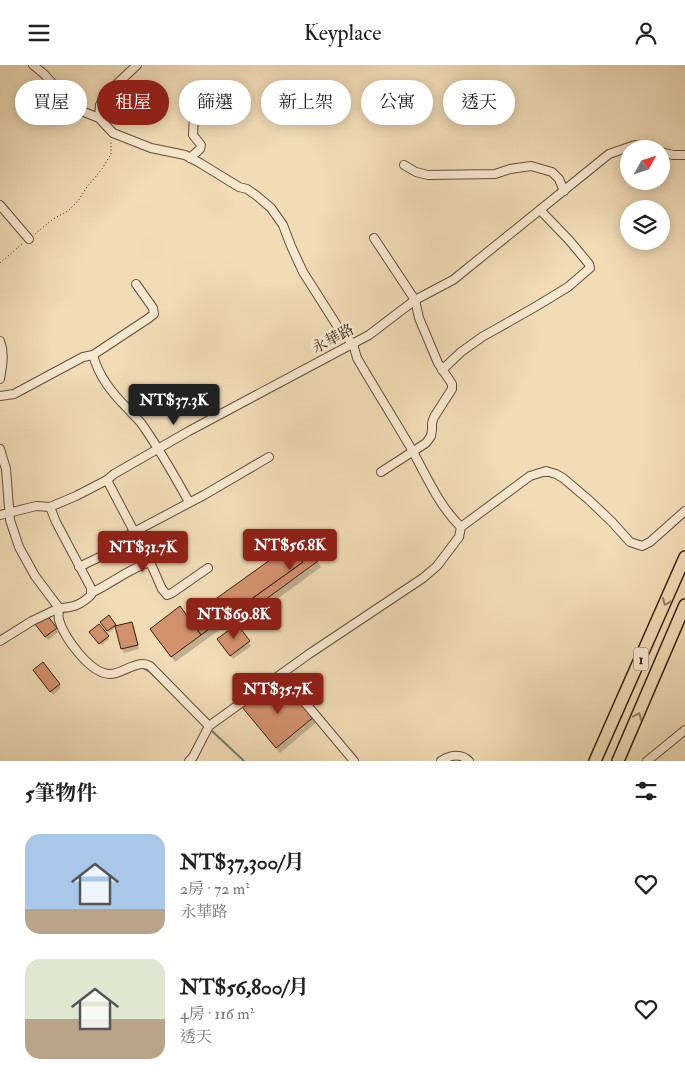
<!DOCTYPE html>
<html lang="zh-TW">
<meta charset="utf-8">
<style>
:root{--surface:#fff;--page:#f2f2f2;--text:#222;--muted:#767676;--accent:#8f2418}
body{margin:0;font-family:"IM FELL Double Pica","Noto Serif TC",serif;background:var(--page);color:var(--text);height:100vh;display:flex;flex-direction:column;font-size:19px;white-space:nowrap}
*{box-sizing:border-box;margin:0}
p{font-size:16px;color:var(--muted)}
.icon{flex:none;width:28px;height:28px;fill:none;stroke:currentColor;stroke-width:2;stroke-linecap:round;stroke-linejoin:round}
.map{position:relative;height:696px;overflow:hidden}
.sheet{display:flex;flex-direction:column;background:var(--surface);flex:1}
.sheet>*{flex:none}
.top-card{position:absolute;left:15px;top:15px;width:655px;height:45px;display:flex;gap:10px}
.needle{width:32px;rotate:50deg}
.fabs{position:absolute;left:620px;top:75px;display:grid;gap:10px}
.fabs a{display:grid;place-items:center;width:50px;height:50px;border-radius:50%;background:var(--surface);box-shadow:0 2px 12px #0003;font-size:25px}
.price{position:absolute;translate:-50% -42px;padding:0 11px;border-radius:5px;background:var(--accent);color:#fff;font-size:16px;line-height:32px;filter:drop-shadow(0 1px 2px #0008)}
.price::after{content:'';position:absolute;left:50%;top:30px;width:15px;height:11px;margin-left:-8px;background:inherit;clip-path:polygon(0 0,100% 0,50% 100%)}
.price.on{background:#222;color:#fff}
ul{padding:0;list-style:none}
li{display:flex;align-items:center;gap:15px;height:125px;padding:0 25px}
li span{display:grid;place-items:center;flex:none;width:140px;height:100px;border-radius:15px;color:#555}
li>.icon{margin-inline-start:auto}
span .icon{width:60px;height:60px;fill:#fffc;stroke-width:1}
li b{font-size:21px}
h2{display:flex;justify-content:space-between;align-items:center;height:60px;padding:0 25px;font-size:21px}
.tag{padding:0 18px;border-radius:22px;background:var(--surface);box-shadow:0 2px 12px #0003;font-size:18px;line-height:45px}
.tag.on{background:var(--accent);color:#fff}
header{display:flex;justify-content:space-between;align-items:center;height:65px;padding:0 25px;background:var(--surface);font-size:22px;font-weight:600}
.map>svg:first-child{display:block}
.shadow{fill:#0003}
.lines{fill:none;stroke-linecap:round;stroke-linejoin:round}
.stream{stroke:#727d6c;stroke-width:2}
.building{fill:#d4926e;stroke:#341f11}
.minor-casing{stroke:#634e3a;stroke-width:10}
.highway-casing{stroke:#341f11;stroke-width:14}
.path{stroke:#341f11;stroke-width:1;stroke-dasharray:1 2.5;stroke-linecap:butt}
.minor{stroke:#f6e8d0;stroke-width:8}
.highway{stroke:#f1dcb6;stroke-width:11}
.oneway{stroke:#927e64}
.labels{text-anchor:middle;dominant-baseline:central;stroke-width:5;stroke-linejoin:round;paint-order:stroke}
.shield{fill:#f6e8d0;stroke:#6e5b4a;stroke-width:1}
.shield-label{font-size:14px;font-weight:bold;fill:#341f11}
.street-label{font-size:15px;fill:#341f11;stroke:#f6e8d0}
</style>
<header><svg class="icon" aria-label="menu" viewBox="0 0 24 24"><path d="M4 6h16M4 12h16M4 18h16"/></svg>Keyplace<svg class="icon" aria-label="person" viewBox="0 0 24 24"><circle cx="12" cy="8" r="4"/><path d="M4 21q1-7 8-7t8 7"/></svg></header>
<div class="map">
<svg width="685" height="696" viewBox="0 0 685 696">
<rect width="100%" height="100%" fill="#f1dcb6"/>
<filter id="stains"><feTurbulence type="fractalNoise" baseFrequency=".004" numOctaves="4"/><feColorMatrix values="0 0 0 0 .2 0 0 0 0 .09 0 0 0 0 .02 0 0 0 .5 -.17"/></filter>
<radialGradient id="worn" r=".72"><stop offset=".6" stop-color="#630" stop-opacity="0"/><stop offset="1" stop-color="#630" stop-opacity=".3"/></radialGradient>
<g class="shadow">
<polygon points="301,474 321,502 262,545 257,538 175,597 155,570 189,555"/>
<polygon points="109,552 116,562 131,558 134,562 139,584 124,588 122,584 116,562 109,568 102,557"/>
<polygon points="237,561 251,581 233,594 221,578"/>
<polygon points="39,563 56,563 58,567 48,575"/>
<polygon points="92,569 108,572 109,574 102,580"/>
<polygon points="37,609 59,619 61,623 53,630"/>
<polygon points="298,633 317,657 280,688 247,648 244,643 289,641"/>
</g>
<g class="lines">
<g class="stream">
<polyline points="143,603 150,607 166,622"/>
<polyline points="212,666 244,696"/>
</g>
</g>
<g class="building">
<polygon points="301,473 318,496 258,540 253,533 303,497 291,480"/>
<polygon points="291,480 303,497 201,570 189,553"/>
<polygon points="180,541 201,570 171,592 150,564"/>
<polygon points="47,550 57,563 45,572 35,559"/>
<polygon points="109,550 116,560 107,566 100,557"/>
<polygon points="132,557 138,580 121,584 115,561"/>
<polygon points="99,559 109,571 99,579 89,567"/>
<polygon points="237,559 250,576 230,591 217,574"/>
<polygon points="43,597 60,619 50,627 33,605"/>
<polygon points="272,618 289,639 298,631 315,651 276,683 242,642"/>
</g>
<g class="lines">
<defs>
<g id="minor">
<path d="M33,0L44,9L69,37L84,47L99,53L113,68L151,83L185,90L200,98L239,122L247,124L257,131L271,143L283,160L291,181L303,207L336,259L343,269L353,279L357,293C375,324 394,354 412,385C427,412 439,441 461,462"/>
<polyline points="99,53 100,40 106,29 137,0"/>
<polyline points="661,87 673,90 685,90"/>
<polyline points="190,93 200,84 201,80 193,70 194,50 205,25 215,23 228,27"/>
<polyline points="404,100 416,107 428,110 495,109 510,104 531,101 552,107 559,114 564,126"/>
<polyline points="0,140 29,174"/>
<polyline points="374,173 415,235 419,253 438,298 452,319 452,324 434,352 432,358 432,365 431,371 426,378 381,407"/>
<path d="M0,276C5,289 2,301 0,314"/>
<path d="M93,290C99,312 112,328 128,344C132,349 137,353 141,358C159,383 174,410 189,437"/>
<polyline points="442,305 461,287 482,272 535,242 568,222 590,203 589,199 569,175 540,145"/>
<polyline points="0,331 14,329 83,292 93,290 149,253 154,249 153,243 136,219"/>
<path d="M0,384L6,404L10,455L19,482L35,511L59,543C72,543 81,540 91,530V523L56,457L50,442"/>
<polyline points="107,415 150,497 162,524 167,530 172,528 208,503"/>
<polyline points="0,450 36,441 50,442 76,431 107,415 114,409 189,366 369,270 415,235 453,215 609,89 635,80 651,84"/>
<polyline points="79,502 110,487 113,480 134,467 204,430 269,392"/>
<path d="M91,528C111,519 128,504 150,497"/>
<path d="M0,576L32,556L59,543C59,547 58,551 59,555C64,572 90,609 110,609C121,609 131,599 143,599C145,599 148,600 150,601L209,661"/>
<polyline points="281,609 354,696"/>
<polyline points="189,696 193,692 209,661 309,589 423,513 437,501 459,472 461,462 530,411 546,406 556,409 563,413 589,435 612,457 630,477 642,481 650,477 685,446"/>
<path d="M441,696C450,690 461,688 469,696"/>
<polyline points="647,696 685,665"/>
</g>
<g id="highway">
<polyline points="595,696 685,492"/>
<polyline points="618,696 685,540"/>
</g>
</defs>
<use href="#minor" class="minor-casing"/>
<use href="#highway" class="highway-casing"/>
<g class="path">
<polyline points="35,169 53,154 68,146 78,136 87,122 102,104 111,89 111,75"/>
<polyline points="0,198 22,179"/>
</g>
<use href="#minor" class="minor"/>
<use href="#highway" class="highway"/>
</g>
<defs><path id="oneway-chevron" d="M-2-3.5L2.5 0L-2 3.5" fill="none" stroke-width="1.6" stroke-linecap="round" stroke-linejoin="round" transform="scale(1.25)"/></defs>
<g class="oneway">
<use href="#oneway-chevron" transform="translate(666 537) rotate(113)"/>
<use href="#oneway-chevron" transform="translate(638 651) rotate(-67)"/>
</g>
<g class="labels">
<rect class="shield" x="633.5" y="582.5" width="15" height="23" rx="4"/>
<g class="shield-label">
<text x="641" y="594">1</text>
</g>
<g class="street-label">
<text transform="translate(333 274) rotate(-28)">永華路</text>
</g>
</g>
<rect width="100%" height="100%" filter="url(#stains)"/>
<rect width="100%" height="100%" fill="url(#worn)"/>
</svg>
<div class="fabs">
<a><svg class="needle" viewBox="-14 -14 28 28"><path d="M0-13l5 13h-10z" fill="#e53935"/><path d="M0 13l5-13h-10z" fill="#767676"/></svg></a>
<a><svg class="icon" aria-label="layers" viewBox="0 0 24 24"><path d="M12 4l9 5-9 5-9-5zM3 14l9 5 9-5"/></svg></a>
</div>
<b class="price on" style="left:174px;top:361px">NT$37.3K</b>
<b class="price" style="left:290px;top:506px">NT$56.8K</b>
<b class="price" style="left:143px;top:508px">NT$31.7K</b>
<b class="price" style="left:234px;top:575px">NT$69.8K</b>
<b class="price" style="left:278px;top:650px">NT$35.7K</b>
<div class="top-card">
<a class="tag">買屋</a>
<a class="tag on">租屋</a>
<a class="tag">篩選</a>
<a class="tag">新上架</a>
<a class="tag">公寓</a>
<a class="tag">透天</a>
</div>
</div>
<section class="sheet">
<h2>5筆物件<svg class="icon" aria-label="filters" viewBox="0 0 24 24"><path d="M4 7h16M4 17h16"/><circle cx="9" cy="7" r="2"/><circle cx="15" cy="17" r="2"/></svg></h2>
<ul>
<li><span style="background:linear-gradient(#a9c7e8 75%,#b9a48a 0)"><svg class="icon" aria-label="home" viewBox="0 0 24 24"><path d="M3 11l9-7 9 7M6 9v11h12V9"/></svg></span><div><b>NT$37,300/月</b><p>2房 · 72 m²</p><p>永華路</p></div><svg class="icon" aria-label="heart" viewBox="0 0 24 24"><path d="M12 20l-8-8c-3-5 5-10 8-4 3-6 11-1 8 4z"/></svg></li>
<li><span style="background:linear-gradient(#dfe7d0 60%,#b9a48a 0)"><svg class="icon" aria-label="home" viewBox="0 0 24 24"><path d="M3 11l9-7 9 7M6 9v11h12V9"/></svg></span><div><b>NT$56,800/月</b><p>4房 · 116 m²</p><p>透天</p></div><svg class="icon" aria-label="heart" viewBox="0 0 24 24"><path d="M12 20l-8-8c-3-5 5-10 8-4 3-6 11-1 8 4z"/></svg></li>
</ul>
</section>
